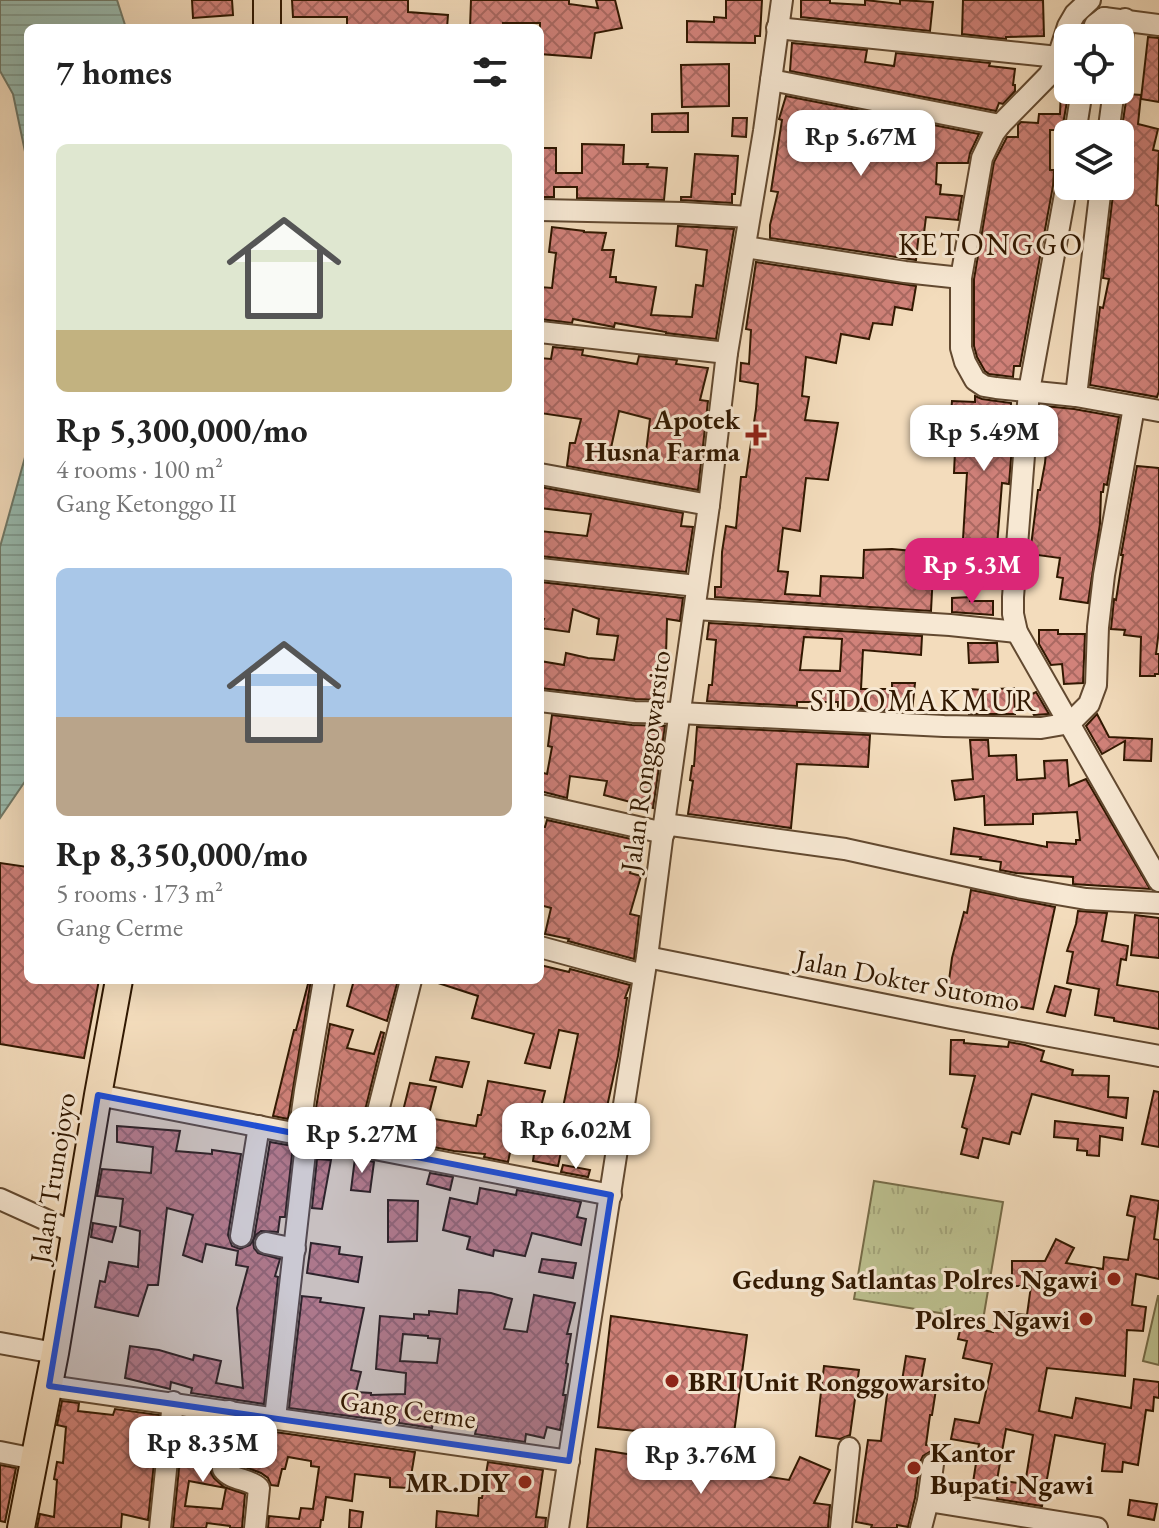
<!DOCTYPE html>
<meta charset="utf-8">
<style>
:root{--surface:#fff;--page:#f2f2f2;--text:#222;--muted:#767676;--accent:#db2777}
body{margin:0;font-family:"EB Garamond",serif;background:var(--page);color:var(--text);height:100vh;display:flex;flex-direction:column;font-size:30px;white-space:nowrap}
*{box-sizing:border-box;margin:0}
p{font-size:26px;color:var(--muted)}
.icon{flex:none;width:44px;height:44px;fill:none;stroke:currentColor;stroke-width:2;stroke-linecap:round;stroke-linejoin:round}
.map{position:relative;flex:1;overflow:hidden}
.side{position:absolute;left:24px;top:24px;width:520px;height:960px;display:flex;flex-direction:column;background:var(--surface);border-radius:12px;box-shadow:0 8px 32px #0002}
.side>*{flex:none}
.fabs{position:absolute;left:1054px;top:24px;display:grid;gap:16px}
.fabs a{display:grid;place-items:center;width:80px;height:80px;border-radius:12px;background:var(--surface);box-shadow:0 8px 32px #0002;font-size:40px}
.price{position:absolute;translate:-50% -68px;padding:0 18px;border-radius:16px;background:#fff;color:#222;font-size:26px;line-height:52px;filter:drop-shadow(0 2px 4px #0008)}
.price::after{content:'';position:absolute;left:50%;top:48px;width:24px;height:18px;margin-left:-12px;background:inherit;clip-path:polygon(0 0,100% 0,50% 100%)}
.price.active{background:var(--accent);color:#fff}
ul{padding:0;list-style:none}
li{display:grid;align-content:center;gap:16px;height:424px;padding:0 32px}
li span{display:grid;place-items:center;height:248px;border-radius:12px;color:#555}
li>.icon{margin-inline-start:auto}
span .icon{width:144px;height:144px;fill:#fffc;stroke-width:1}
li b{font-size:34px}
h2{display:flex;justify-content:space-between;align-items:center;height:96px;padding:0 32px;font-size:34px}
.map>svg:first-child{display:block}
.grass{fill:url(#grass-tufts);stroke:#766c48;stroke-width:2}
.pitch{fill:#bcc08f;stroke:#766c48;stroke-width:2}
.water{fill:url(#water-rules);stroke:#717a69;stroke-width:2}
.building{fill:url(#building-cross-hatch);stroke:#311801;stroke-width:2;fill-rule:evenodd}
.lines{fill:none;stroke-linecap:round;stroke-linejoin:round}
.minor-casing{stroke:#624930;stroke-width:24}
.major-casing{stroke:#311801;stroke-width:30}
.minor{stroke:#f7e8d3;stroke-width:20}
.major{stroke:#f3dcbc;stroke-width:26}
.marked{fill:#1d4ed8;fill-opacity:0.2;stroke:#1d4ed8;stroke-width:6;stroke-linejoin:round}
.poi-dot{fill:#8f2418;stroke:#f7e8d3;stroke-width:3}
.labels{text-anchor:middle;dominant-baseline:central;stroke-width:6;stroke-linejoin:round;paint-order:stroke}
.poi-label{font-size:28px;font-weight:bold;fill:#311801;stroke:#f7e8d3;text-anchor:end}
.street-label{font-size:28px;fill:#311801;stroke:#f7e8d3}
.neighbourhood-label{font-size:30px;letter-spacing:2px;fill:#311801;stroke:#f7e8d3}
</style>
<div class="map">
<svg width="1159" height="1528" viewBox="0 0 1159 1528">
<defs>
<pattern id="grass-tufts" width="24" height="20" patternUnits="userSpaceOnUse" patternTransform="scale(2)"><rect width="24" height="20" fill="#bcc08f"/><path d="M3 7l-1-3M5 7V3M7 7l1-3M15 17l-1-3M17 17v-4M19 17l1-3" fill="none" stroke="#a2a47a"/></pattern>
<pattern id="water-rules" width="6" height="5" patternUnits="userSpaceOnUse" patternTransform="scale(2)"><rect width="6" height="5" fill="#9bbcaf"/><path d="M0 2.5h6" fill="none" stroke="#86a195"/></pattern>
<pattern id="building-cross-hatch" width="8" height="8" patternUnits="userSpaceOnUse" patternTransform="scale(2)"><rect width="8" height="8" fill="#d1827a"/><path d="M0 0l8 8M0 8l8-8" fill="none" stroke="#aa6962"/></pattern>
</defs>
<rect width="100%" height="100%" fill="#f3dcbc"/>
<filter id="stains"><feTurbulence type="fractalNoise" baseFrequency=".0025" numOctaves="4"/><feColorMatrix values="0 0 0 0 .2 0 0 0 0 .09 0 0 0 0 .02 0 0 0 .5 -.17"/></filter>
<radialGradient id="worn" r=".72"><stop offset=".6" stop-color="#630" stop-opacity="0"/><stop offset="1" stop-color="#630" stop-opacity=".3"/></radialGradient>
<polygon class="grass" points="874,1181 1003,1202 983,1320 854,1299"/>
<polygon class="pitch" points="1158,1296 1159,1296 1159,1365 1143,1361"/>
<g class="water">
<polygon points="0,0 117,0 126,28 28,28 28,166 13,94 0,71"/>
<polygon points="28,438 28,777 0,818 0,547 27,450"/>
</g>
<g class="building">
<polygon points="192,0 232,0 233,15 193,18"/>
<polygon points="292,0 408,0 408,12 448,15 447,28 374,28 374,26 347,25 347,17 293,17"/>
<polygon points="471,0 569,0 569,4 598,8 596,0 615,0 622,28 595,33 591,58 540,54 540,23 503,23 503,28 470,28"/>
<polygon points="726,0 762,0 760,36 755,36 755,43 687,42 687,21 714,22 714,17 726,18"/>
<polygon points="801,0 830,0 830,3 865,5 865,0 900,4 900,0 933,2 930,31 801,17"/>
<polygon points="963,0 1043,0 1044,36 1006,37 1006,39 962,34"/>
<polygon points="1148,37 1159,38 1159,102 1141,99"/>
<polygon points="792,43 867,50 865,62 894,66 896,53 990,63 989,66 1015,69 1013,85 1015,85 1015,91 1003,104 999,103 996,111 790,71"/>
<polygon points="729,64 729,106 682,107 681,65"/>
<polygon points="1061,90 1069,90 1062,130 1050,130 1050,170 1054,170 1053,186 1020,366 1014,366 1013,377 989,374 985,371 977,357 974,346 974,279 994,162 1007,137 1018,137 1018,125 1021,122 1038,123 1039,114 1060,114"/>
<polygon points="1127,94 1141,95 1138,124 1158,129 1153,150 1159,151 1156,205 1159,206 1159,391 1157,397 1090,385 1100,307 1103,308 1109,279 1103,278 1114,186 1120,186 1121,134"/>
<polygon points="786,96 979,134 970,153 968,163 937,163 936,184 941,185 940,194 962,196 958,220 926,217 924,233 919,232 916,260 770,238 770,225 778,192 771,191 782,120 779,119"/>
<polygon points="688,113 688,132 652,132 652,114"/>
<polygon points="733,118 747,118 746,137 732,136"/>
<polygon points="582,144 624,145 623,164 648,164 647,167 667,168 664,200 577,198 577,187 554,187 554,197 540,197 540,177 543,177 543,148 556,148 556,173 582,173"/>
<polygon points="695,154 738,156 735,194 732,194 732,203 681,200 681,197 691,197"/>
<polygon points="678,226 734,229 716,339 666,333 666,332 615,323 614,327 573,319 572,323 540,319 540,287 552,288 556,253 549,252 552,227 584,231 584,232 606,233 602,250 614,250 610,277 616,277 616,282 656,287 651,315 692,317 696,285 703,286 707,250 676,246"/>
<polygon points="756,262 916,286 912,310 895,307 892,325 873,323 869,339 841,334 836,363 806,357 802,396 809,397 805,420 838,423 828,480 806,478 800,531 783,528 778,571 788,572 785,594 820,596 821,576 863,578 864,550 892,549 934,553 931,611 715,597 715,587 721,587 722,552 726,526 736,528 741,477 746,477 756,409 758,384 740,381 741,363 749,364 751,330 746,329"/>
<path d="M553,347L583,350L582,355L637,364L639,356L677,360L676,364L708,368L700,400L708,401L698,490L567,466L570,443H575L581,419L540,413V358L551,359ZM619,411L650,419L646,452L611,448Z"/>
<polygon points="975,396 982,399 1011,403 1010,420 1014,421 1009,484 1002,483 996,559 959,557 960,539 963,539 967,473 954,473 955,451 972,452 972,416 951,415 952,401 975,402"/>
<polygon points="1044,406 1074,409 1119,417 1107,485 1104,484 1103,492 1101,492 1100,524 1088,603 1060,599 1063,578 1057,577 1060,558 1030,554 1038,490 1040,490 1045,463 1047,438 1045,438 1047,422 1042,421"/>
<polygon points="1137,466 1159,468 1159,630 1156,654 1159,654 1159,674 1155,674 1155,676 1140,676 1141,637 1124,635 1125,630 1111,629 1114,599 1116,600 1123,555 1121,555"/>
<polygon points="540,487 683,513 681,526 693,527 686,572 540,556 540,531 587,536 591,514 540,508"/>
<polygon points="540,582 683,598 680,621 667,619 666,655 669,655 663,700 635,699 540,688 540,661 564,665 566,653 588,658 614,660 618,636 597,634 599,619 573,609 569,632 540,628 544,619 540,618"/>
<polygon points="970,597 970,601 993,601 993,615 952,612 952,598"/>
<path d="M709,623L922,636L921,655L863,650L861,689H892V683H915L912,711L838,708V702H797V706L707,701L709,685H712L716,640L707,639ZM804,637L842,639L840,671L800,670Z"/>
<polygon points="1039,630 1058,630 1058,634 1085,634 1083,683 1064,684 1062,664 1051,665 1039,644"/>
<polygon points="968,643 997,643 998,662 969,663"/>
<polygon points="1014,688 1015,714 969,714 970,689 998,691 998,689"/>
<polygon points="1036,692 1049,714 1034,715 1024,698"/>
<polygon points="1097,714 1109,737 1152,739 1151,761 1124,760 1125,741 1102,754 1086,726"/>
<polygon points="552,715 632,725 665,726 653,808 604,795 607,781 570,776 567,798 540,791 540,772 547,774 552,747 548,746"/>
<polygon points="697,727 870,735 868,767 797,764 791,828 688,814 693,781 690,780 692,766 694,766"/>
<polygon points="970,740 988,740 989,756 1016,755 1017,780 1045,778 1044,761 1067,760 1069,786 1086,779 1150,889 1073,884 1073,877 1016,873 1000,870 1001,862 980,859 981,857 951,854 954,828 1047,847 1047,842 1076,844 1076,840 1080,840 1077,812 1033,814 1033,824 985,825 984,796 955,800 952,781 973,779"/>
<polygon points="547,820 640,841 630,873 641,876 630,914 639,916 634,959 568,941 569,939 545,934 551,908 540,905 540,826 545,827"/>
<polygon points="0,863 28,867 28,980 99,980 84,1058 0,1044"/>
<polygon points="971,890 1055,907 1033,1009 997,1003 998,994 948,988 952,958 964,912 967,913"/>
<polygon points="1078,911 1107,913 1102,941 1128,946 1126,960 1121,959 1117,985 1159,992 1159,1029 1114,1021 1114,1018 1095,1015 1099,989 1067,983 1073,952 1067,951 1076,924"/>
<polygon points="1135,915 1159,918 1159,958 1131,955"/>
<polygon points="540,965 569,972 570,969 630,985 625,998 627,998 618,1056 602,1130 560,1122 578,1034 559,1030 550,1068 525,1063 534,1034 472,1018 478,996 435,982 435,980 540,980"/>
<polygon points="309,980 311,980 288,1119 273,1116 294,1030 296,1030"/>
<polygon points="354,980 398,980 387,1021 347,1006"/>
<polygon points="1055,986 1071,990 1065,1016 1047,1012"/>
<polygon points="330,1024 353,1030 347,1048 374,1054 381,1032 384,1033 360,1131 314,1120"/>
<polygon points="951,1040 964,1040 964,1043 1008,1047 1009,1042 1025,1045 1044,1051 1041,1061 1073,1070 1072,1075 1109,1076 1108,1097 1128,1098 1126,1118 1032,1094 1020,1134 1012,1132 1009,1144 983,1138 978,1158 961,1154 967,1129 962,1127 975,1076 950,1074"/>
<polygon points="436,1057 469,1062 462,1087 430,1080"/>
<polygon points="488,1081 545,1091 538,1118 510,1112 504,1142 512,1143 508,1162 484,1157 485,1154 454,1151 433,1147 434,1144 406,1139 409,1125 388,1125 392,1110 403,1111 410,1083 436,1087 428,1118 476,1126 478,1115 481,1115"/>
<polygon points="1154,1091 1159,1092 1159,1147 1142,1144"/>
<polygon points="1055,1121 1123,1128 1122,1140 1100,1136 1099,1156 1087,1155 1087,1151 1077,1150 1078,1139 1054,1137"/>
<polygon points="117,1126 180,1131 176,1151 212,1154 212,1150 241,1154 228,1235 232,1246 240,1249 250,1245 254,1238 270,1142 293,1146 285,1217 280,1217 278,1232 261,1231 256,1235 253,1241 254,1248 258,1253 280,1259 275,1276 278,1277 264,1404 191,1393 192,1388 171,1382 170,1389 125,1378 130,1346 159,1350 193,1360 194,1355 221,1361 216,1383 243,1388 237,1308 248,1267 236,1265 238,1251 206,1244 202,1262 183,1255 193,1215 167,1208 158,1285 148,1285 138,1316 95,1307 100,1281 105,1282 109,1262 138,1267 140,1231 120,1226 123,1199 97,1196 102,1169 151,1173 153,1147 117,1142"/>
<polygon points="536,1139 563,1143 558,1166 533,1161"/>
<polygon points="355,1158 374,1162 370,1192 351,1190"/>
<polygon points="317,1159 331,1160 322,1209 312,1208"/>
<polygon points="563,1165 590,1170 588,1177 561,1172"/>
<polygon points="430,1173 453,1177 450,1190 427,1184"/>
<polygon points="480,1188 516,1195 517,1190 581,1202 577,1217 586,1219 581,1245 532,1233 525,1256 494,1250 493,1256 467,1249 470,1237 443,1230 450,1198 477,1204"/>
<path d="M1131,1196L1159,1201L1154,1239L1159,1240V1279L1136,1274L1132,1305L1146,1307L1143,1331L1127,1330L1125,1376L1047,1368L1039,1411L1072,1418L1076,1398L1131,1408L1134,1379L1159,1382V1398L1154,1397L1153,1411L1146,1410L1138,1465L1123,1462L1122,1472L1102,1471L1105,1444L1055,1435L1042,1506L997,1499L998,1493L972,1489L979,1444L951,1439L955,1419L979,1423L992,1364L963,1358L967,1341L958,1339L961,1326L993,1332L995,1312L1027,1315L1031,1286H1012V1261H1045L1056,1239L1074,1248L1066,1263L1103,1269L1104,1257L1128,1260L1135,1217L1127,1215ZM1006,1429L1033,1435L1025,1484L997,1480Z"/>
<polygon points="388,1200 418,1201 417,1241 388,1242"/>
<polygon points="93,1223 116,1227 112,1242 91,1237"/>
<polygon points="311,1243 340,1247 339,1254 362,1257 358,1282 307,1273"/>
<polygon points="542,1259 576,1263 573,1278 539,1272"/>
<path d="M459,1290L491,1293L512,1299L504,1329L527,1332L534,1295L575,1303L567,1334H571L566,1363L568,1364L563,1395H566L560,1430L547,1427L544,1438L526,1434L525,1442L475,1434L477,1426L450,1422V1425L433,1423L432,1428L399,1423V1420H379L289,1408L302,1296L321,1298L320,1302L364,1308L351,1370L361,1372L356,1392L371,1393V1395L405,1394L406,1373L376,1369L380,1316L414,1319V1314L429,1315V1311L457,1314ZM403,1334L428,1336V1338L440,1339L437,1363L400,1361Z"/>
<polygon points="611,1316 747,1335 733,1441 598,1427"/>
<polygon points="906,1356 925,1359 921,1381 937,1383 932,1415 930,1415 926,1445 932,1446 931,1451 923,1456 920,1462 915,1498 908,1527 897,1525 897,1528 871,1528 872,1525 856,1522 868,1440 881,1441 889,1379 902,1381"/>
<polygon points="824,1366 859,1370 850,1435 840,1439 816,1436"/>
<polygon points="62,1401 79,1403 78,1411 113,1415 115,1409 159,1415 148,1520 122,1514 121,1528 37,1528 40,1514 54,1517 57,1480 54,1479 57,1462 63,1463 66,1427 57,1425"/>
<path d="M184,1419L215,1423L211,1473L214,1478L224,1487L245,1494L242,1528H230V1526L207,1523L206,1528H173ZM189,1481L226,1488L222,1509L185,1506Z"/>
<polygon points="240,1427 415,1452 409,1488 390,1487 390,1478 355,1474 352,1501 326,1497 323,1520 321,1520 320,1528 268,1528 269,1516 299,1519 301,1508 313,1509 319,1467 311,1466 311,1461 288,1457 285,1469 282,1469 278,1486 271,1485 268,1478 261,1473 237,1464"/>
<polygon points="596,1449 789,1480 800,1457 830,1470 814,1503 830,1505 828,1528 587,1528"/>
<polygon points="488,1462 543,1470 536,1517 546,1518 545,1528 436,1528 437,1511 478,1516 479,1498 482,1498"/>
<polygon points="0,1465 16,1468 5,1522 0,1521"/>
<polygon points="1130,1500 1157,1504 1154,1520 1128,1515"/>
<polygon points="350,1510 363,1512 361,1528 349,1528"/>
</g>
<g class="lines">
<defs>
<g id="minor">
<polyline points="1104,18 1159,25"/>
<polyline points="777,28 1058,57"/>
<polyline points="1091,38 1095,25 1104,18"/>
<polyline points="1120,51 1125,19"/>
<polyline points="771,80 1000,125"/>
<polyline points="1075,134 1082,90"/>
<polyline points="1108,134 1114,90"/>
<polyline points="1068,178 1029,391 1013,597 1013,614 1017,632 1159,881"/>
<polyline points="1101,186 1076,396 1159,411"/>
<polyline points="540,210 683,213 749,217"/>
<polyline points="745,247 905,272 961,278"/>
<polyline points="540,332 727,353"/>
<polyline points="1076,396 996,388 984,386 975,380 965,362 961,348 961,278 982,158 994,133 1000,125 1049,75 1058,57 1068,26 1075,14 1090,0"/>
<polyline points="540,474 709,505"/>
<polyline points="540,569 697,586"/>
<polyline points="695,609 950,625 1017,632"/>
<polyline points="540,701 634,712 679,713 944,726 1041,728 1070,723"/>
<polyline points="1070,723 1089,704 1096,685 1098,627 1104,575 1134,407"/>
<polyline points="540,805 664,833"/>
<polyline points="664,824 845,849 1022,888 1086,899 1159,903"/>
<polyline points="540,947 643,975"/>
<polyline points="647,957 951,1018 1159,1056"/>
<polyline points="98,1095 611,1195"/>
<polyline points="299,1134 305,1091 324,980"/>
<polyline points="369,1147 411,980"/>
<polyline points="0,1199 75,1233"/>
<polyline points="241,1236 259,1126"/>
<polyline points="266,1243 295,1249"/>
<polyline points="0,1343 55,1353"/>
<polyline points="49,1386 569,1461"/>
<path d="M229,1411L223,1469C232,1481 249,1478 259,1488L255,1528"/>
<polyline points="275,1418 307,1135"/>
<polyline points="0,1452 35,1459"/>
<polyline points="928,1501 1097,1528"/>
<polyline points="160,1528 173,1402"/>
<polyline points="558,1528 647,957 664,824 709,505 727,353 764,131 782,0"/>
<polyline points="841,1528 849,1448"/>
<polyline points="921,1528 928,1501 933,1464"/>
</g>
<g id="major">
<polyline points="267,0 267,28"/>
<polyline points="21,1528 55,1353 98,1095 119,980"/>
</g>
</defs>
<use href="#minor" class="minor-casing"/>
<use href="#major" class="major-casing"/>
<use href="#minor" class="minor"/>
<use href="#major" class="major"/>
</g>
<path class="marked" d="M98,1095L611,1195L569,1461L49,1386Z"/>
<g class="poi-dot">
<path d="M752 423h8v8h8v8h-8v8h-8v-8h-8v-8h8z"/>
<circle cx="1114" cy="1279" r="8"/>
<circle cx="1086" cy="1319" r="8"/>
<circle cx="672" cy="1381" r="8"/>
<circle cx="914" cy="1468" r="8"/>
<circle cx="525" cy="1482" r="8"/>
</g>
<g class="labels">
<g class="poi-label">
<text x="740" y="419">Apotek<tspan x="740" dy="32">Husna Farma</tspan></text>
<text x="1098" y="1279">Gedung Satlantas Polres Ngawi</text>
<text x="1070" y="1319">Polres Ngawi</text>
<text x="688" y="1381" text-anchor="start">BRI Unit Ronggowarsito</text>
<text x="930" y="1452" text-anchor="start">Kantor<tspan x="930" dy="32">Bupati Ngawi</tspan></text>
<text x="509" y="1482">MR.DIY</text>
</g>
<g class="street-label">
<text transform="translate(645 761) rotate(-82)">Jalan Ronggowarsito</text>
<text transform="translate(908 980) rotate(11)">Jalan Dokter Sutomo</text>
<text transform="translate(52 1178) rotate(-81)">Jalan Trunojoyo</text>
<text transform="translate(408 1409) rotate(8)">Gang Cerme</text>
</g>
<g class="neighbourhood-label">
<text x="991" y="244">KETONGGO</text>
<text x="924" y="700">SIDOMAKMUR</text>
</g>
</g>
<rect width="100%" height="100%" filter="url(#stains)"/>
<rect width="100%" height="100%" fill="url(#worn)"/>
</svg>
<div class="fabs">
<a><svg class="icon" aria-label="locate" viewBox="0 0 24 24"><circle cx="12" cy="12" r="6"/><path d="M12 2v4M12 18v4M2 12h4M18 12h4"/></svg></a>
<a><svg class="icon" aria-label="layers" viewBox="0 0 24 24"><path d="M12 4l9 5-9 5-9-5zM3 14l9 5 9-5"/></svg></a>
</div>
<b class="price" style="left:861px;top:178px">Rp 5.67M</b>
<b class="price" style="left:984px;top:473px">Rp 5.49M</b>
<b class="price active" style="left:972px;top:606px">Rp 5.3M</b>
<b class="price" style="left:576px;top:1171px">Rp 6.02M</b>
<b class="price" style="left:362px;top:1175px">Rp 5.27M</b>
<b class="price" style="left:203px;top:1484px">Rp 8.35M</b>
<b class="price" style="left:701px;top:1496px">Rp 3.76M</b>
<section class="side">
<h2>7 homes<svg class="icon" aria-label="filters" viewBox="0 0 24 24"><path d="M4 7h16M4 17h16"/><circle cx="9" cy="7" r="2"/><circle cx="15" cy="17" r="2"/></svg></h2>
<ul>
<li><span style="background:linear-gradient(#dfe7d0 75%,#c2b280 0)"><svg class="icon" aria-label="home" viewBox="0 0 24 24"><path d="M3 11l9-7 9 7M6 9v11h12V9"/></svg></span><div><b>Rp 5,300,000/mo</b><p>4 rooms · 100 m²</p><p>Gang Ketonggo II</p></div></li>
<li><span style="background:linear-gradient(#a9c7e8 60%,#b9a48a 0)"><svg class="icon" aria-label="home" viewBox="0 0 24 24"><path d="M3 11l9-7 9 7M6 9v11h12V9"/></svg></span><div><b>Rp 8,350,000/mo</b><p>5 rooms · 173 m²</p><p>Gang Cerme</p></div></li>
</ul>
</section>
</div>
